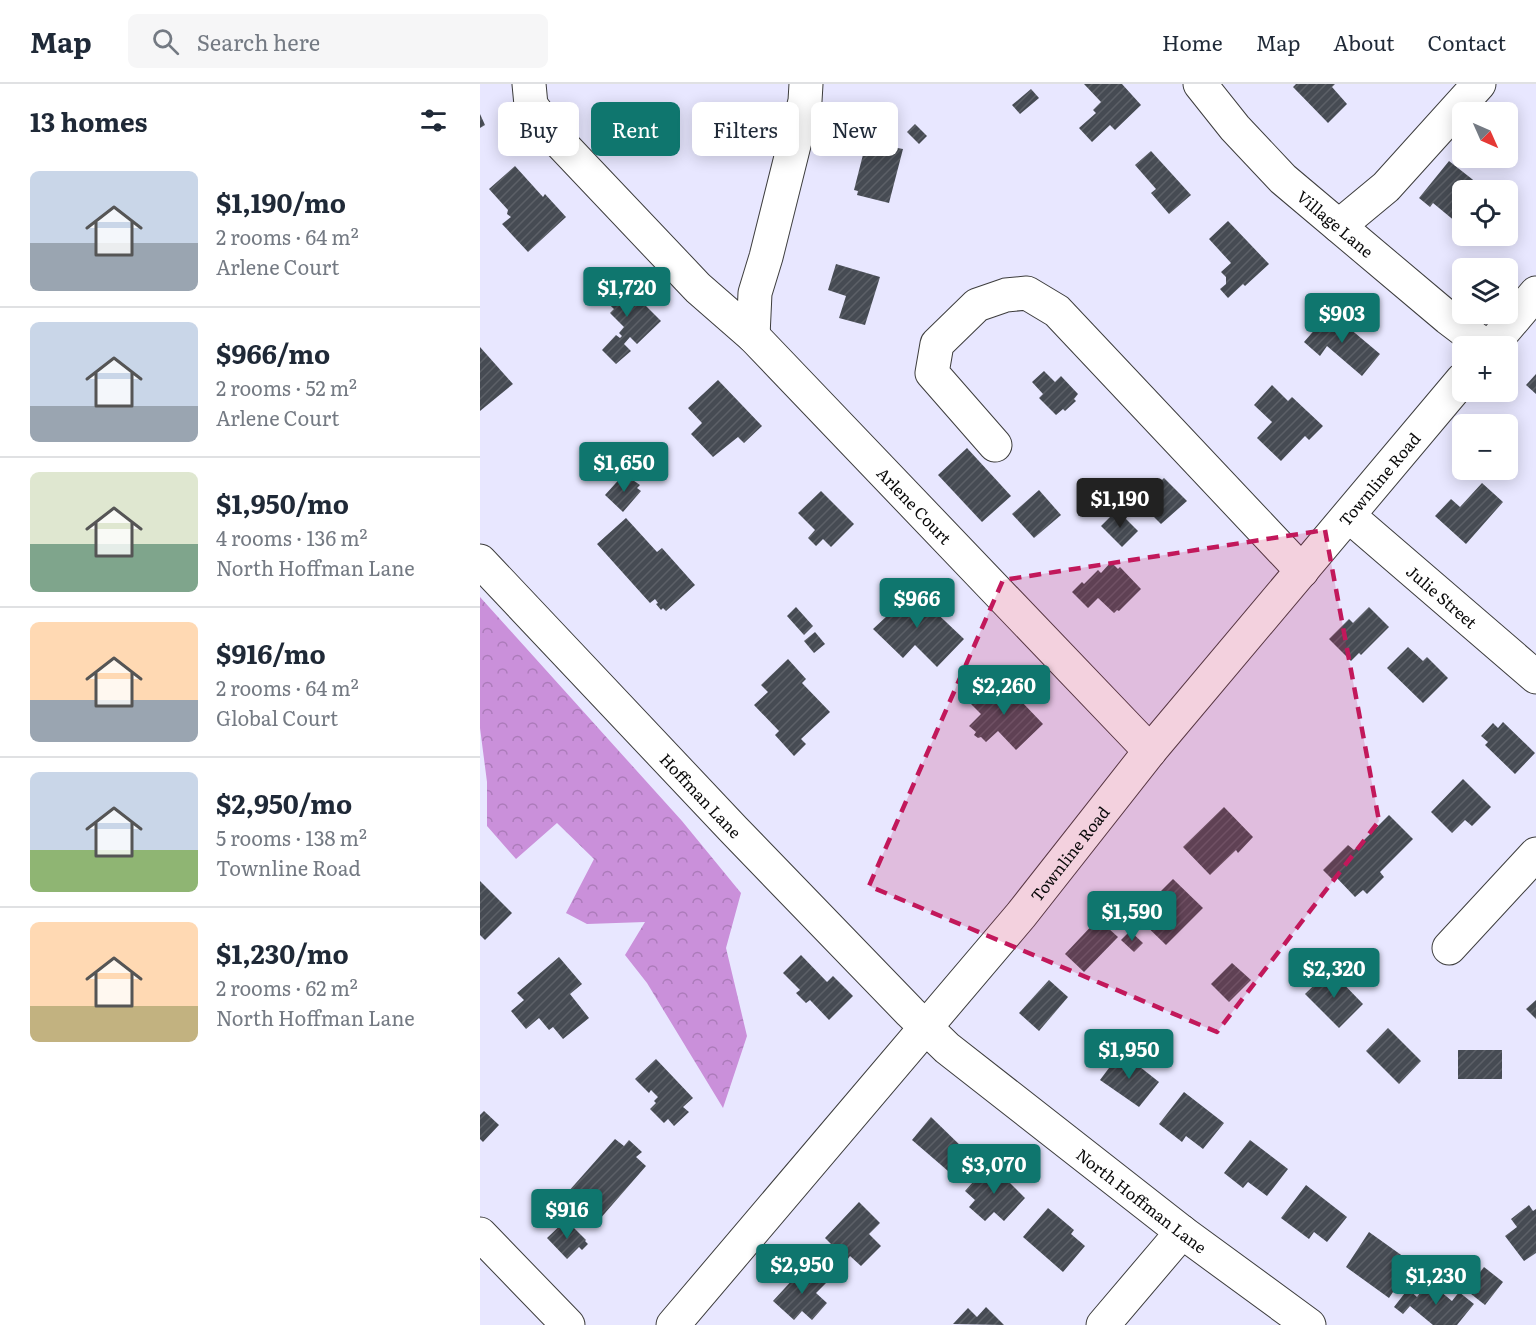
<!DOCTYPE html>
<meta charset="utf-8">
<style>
:root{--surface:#fff;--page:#f6f6f7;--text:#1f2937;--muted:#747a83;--line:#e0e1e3;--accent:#0f766e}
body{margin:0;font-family:Literata,serif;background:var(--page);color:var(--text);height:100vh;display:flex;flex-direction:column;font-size:22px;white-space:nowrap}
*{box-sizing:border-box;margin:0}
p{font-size:20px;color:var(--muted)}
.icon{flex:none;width:33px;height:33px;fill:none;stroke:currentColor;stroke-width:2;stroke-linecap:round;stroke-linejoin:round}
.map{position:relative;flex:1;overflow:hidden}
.side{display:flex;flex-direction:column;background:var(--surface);width:480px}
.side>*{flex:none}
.banner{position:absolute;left:18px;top:18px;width:570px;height:54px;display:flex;gap:12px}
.needle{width:39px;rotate:135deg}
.tools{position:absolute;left:972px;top:18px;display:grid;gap:12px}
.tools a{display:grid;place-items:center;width:66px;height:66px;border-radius:9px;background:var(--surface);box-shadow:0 3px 15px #0003;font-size:30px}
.price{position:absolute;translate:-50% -51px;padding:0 14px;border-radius:6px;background:var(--accent);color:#fff;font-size:20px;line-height:39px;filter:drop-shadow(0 2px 3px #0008)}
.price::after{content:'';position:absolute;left:50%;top:36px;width:18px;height:14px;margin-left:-9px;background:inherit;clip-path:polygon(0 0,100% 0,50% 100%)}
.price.on{background:#222;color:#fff}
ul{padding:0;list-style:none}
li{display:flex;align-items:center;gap:18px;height:150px;padding:0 30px}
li+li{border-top:2px solid var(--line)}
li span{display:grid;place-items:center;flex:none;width:168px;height:120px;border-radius:9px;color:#555}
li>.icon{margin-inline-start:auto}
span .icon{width:72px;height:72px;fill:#fffc;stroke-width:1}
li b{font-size:26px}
h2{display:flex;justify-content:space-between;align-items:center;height:72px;padding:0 30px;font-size:26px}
.chip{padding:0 21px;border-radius:9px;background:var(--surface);box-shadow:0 3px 15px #0003;font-size:21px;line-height:54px}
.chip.on{background:var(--accent);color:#fff}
header{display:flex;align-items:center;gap:36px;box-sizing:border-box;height:84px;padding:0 30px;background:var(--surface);border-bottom:2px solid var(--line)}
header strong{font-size:28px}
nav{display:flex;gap:33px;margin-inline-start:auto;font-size:21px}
.search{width:420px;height:54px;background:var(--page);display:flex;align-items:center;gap:15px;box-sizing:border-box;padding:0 21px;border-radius:9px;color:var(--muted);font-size:22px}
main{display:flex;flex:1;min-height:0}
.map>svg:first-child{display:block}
.forest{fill:url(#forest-crowns)}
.building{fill:url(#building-hatch)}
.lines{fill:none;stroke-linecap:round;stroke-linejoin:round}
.minor-casing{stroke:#3d3d3d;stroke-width:35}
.minor{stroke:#fff;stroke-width:33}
.marked{fill:#c2185b;fill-opacity:0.2;stroke:#c2185b;stroke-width:4.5;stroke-dasharray:12 8;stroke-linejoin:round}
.labels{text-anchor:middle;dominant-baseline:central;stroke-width:6;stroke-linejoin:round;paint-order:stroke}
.street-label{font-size:16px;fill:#0a0a0a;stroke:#fff}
</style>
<header>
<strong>Map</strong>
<div class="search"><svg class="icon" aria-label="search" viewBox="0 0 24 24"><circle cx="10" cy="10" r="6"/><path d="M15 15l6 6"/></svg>Search here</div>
<nav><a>Home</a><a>Map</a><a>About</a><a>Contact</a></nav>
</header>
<main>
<section class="side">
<h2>13 homes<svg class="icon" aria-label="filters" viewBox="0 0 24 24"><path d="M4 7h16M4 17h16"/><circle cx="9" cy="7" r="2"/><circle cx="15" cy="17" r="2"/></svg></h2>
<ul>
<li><span style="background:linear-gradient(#c9d6e8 60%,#9aa5b1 0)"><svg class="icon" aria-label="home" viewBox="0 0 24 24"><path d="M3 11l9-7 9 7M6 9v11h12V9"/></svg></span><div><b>$1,190/mo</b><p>2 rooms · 64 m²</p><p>Arlene Court</p></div></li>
<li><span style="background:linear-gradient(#c9d6e8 70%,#9aa5b1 0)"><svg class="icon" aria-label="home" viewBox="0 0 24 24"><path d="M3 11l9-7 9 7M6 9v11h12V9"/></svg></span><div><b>$966/mo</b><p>2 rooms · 52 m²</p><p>Arlene Court</p></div></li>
<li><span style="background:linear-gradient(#dfe7d0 60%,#7fa58c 0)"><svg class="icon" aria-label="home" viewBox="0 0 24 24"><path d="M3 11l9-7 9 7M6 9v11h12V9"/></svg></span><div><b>$1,950/mo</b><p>4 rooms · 136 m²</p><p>North Hoffman Lane</p></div></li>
<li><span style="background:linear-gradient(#ffd9b3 65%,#9aa5b1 0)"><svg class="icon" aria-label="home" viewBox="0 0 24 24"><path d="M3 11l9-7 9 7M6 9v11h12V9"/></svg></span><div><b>$916/mo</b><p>2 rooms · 64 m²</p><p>Global Court</p></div></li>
<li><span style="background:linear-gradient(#c9d6e8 65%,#8fb573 0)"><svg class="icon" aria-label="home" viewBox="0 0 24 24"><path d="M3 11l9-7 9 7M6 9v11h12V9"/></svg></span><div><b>$2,950/mo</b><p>5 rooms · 138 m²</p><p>Townline Road</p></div></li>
<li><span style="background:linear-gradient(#ffd9b3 70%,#c2b280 0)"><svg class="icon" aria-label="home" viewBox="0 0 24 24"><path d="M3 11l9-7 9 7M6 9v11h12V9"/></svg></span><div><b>$1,230/mo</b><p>2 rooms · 62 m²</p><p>North Hoffman Lane</p></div></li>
</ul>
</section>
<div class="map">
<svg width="1056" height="1241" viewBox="0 0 1056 1241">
<defs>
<pattern id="forest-crowns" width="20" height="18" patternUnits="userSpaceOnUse" patternTransform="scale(1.5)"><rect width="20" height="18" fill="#ca90da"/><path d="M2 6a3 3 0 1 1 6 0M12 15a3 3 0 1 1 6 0" fill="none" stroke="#ac7bba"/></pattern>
<pattern id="building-hatch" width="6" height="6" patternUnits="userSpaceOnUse" patternTransform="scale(1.5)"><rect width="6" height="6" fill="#464b53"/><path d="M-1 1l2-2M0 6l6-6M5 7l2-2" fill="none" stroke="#5c6067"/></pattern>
</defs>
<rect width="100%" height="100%" fill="#e8e7ff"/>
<polygon class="forest" points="0,513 202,737 261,809 246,864 267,952 243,1024 167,899 145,871 165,838 107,840 86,829 114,775 77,739 36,775 7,742 7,698 0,644"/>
<g class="building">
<polygon points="604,0 642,0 661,21 635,46 630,41 612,58 599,44 616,29 613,26 621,18"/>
<polygon points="816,0 855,0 852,3 867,20 848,39 813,3"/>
<polygon points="551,5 559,14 540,30 532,21"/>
<polygon points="0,30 5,41 0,44"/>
<polygon points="435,40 447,52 439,60 427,48"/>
<polygon points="389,47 414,54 412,63 423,65 409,119 377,111 378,107 374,106"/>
<polygon points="671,67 711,111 689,130 671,109 676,105 655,81"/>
<polygon points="969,77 1006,106 982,106 982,143 953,119 950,123 939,114"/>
<polygon points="35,82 63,113 65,110 86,133 48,168 22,140 31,133 27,130 28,126 9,105"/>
<polygon points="748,137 789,180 765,202 763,200 748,214 740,205 746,200 746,193 741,188 751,179 729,155"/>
<polygon points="356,180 400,193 385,241 359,234 366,212 348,206"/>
<polygon points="137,193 181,237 157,260 150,253 144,260 151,267 136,280 122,266 136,251 140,254 142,252 139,249 144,243 130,229 134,225 118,210"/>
<polygon points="850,228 900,270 882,292 847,262 840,272 824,258"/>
<polygon points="0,263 33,300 0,327"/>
<polygon points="564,287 575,298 581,292 598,310 594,315 596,317 585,327 583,325 576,331 559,314 563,310 552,298"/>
<polygon points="1056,290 1056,310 1046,301"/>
<polygon points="238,296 282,342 264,359 258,353 233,373 211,350 222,339 208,324"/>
<polygon points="792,301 808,317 812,313 843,342 829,356 825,352 801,377 777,354 792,338 774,321"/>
<polygon points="487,364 531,412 502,438 458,391"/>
<polygon points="144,390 160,401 157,404 161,407 143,428 125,411"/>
<polygon points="684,394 707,417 681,440 661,420 667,415 659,406 670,396 676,402"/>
<polygon points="1002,399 1023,418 986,460 955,432 971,415 980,423"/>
<polygon points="559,406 581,431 554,454 532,430"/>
<polygon points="341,407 374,440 351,463 343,455 336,462 328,454 335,446 318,429"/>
<polygon points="637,426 658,447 642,463 621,442"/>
<polygon points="146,434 177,468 182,464 215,501 186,527 183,524 181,526 176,520 178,519 175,515 170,519 117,460"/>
<polygon points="631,478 638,485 640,483 661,505 639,527 637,526 634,529 618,514 608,524 592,508 602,498 604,500 618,486 621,489"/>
<polygon points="428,502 484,555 457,583 435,561 423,574 393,545 407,532 403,528"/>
<polygon points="316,523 333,542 324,551 307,532"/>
<polygon points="889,523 909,543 881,571 879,569 871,577 849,555 869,535 873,539"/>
<polygon points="335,548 345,560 334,569 324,557"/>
<polygon points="928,563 943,577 947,573 968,594 943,619 907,584"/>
<polygon points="308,575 326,595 322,599 350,628 321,655 326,660 314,672 295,651 299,647 274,621 288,608 281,601"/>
<polygon points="519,594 563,640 536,666 518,647 506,658 501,653 498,654 494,651 496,648 489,642 501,630 491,620"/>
<polygon points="1023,638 1055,669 1035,690 1005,661 1008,658 1001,652 1013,639 1018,644"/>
<polygon points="983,695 1011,723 992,742 985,736 972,749 951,728"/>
<polygon points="744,723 773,753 758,769 756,766 730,791 703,763"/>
<polygon points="909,731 933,755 900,788 904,793 887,810 883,806 875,813 855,792 852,795 843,786 868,761 874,766"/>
<polygon points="693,795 723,824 686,861 656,832"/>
<polygon points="0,797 32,829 5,856 0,851"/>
<polygon points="618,835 638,853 604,888 585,870"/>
<polygon points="650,847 663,859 654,868 641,856"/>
<polygon points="321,871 347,898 353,892 373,912 349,936 330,916 326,919 316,909 320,906 303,889"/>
<polygon points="79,873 102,900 90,910 109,934 83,955 73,943 69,946 59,934 46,945 31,927 44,916 37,909"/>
<polygon points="752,879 771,896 749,918 731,900"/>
<polygon points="850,886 883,920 859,944 825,910"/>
<polygon points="569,896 588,913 559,947 539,929"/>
<polygon points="1056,916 1056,935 1046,925"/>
<polygon points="908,944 941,977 919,1000 886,967"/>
<rect x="978" y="966" width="44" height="29"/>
<polygon points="641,968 679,998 659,1023 620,996"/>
<polygon points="176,975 213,1014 203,1023 209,1028 194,1042 188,1035 184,1039 170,1025 176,1019 174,1017 178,1013 171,1006 169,1009 155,995"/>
<polygon points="704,1008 744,1039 723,1065 706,1052 702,1058 679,1040"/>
<polygon points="4,1027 19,1041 3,1058 0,1055 0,1031"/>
<polygon points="451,1033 486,1067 468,1087 432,1056"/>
<polygon points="135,1055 144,1062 149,1056 162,1068 156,1073 166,1082 112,1144 80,1117"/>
<polygon points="770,1056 808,1085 787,1112 768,1098 763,1104 744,1089"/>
<polygon points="510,1079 545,1114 524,1137 514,1128 505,1137 489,1123 495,1116 485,1107"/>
<polygon points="826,1101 867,1133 847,1158 834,1148 829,1155 801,1134"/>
<polygon points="379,1118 400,1139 389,1150 401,1162 381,1182 370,1172 367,1176 345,1154"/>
<polygon points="1049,1121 1053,1127 1056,1125 1056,1169 1044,1177 1025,1152 1037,1143 1031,1135"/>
<polygon points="568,1124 594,1146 591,1150 605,1162 583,1188 543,1153"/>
<polygon points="86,1136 106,1156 105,1157 108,1160 102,1166 99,1163 87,1175 67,1154"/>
<polygon points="889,1148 931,1178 919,1194 921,1196 909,1214 866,1183"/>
<polygon points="326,1181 346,1199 336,1209 347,1219 332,1236 322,1227 314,1236 293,1217"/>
<polygon points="1004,1183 1023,1198 1005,1221 986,1206"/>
<polygon points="949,1198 972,1217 979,1208 994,1220 977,1241 953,1241 930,1222 923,1230 914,1223 928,1205 937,1213"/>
<polygon points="506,1223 524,1241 473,1240 488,1224 497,1233"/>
</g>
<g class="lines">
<defs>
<g id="minor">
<polyline points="49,0 51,21 72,50 218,204 273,252 275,209 286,173 325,17 326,0"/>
<path id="s1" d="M720,0L755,44L803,95L968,234L1005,262"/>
<polyline points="859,142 906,103 999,0"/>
<path id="s2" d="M273,252L670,667"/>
<polyline points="1011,262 1056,209"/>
<polyline points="515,361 452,289 457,260 497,221 526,211 547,209 577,227 822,487"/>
<path id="s3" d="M869,432L1056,593"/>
<path id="s4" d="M0,477L254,746L430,928L467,964L702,1148L829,1241"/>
<polyline points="969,864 1056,770"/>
<polyline points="0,1150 88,1241"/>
<path id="s5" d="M193,1241L541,831L670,667L982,296"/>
<polyline points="623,1241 702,1148"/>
</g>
</defs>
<use href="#minor" class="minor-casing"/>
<use href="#minor" class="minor"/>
</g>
<path class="marked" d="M845,446L899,737L737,948L389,802L523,496Z"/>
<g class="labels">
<g class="street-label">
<text stroke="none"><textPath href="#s1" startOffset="195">Village Lane</textPath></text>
<text stroke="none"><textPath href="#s5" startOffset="1102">Townline Road</textPath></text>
<text stroke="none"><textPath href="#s2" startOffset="234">Arlene Court</textPath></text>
<text stroke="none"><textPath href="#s3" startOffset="123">Julie Street</textPath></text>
<text stroke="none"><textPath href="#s4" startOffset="322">Hoffman Lane</textPath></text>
<text stroke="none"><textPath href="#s5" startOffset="616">Townline Road</textPath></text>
<text stroke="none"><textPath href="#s4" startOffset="922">North Hoffman Lane</textPath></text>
</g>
</g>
</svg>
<div class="tools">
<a><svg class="needle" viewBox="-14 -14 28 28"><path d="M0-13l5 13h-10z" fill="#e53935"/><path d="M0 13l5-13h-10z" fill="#747a83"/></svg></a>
<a><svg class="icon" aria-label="locate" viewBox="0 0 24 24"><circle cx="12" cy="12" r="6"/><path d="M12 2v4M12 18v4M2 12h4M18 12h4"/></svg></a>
<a><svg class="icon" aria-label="layers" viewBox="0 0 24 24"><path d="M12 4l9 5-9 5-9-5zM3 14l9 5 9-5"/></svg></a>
<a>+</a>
<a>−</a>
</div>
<b class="price" style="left:147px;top:234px">$1,720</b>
<b class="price" style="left:862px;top:260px">$903</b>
<b class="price" style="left:144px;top:409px">$1,650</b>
<b class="price on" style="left:640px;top:445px">$1,190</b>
<b class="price" style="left:437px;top:545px">$966</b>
<b class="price" style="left:524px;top:632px">$2,260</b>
<b class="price" style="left:652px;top:858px">$1,590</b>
<b class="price" style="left:854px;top:915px">$2,320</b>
<b class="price" style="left:649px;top:996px">$1,950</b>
<b class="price" style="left:514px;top:1111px">$3,070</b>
<b class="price" style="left:87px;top:1156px">$916</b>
<b class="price" style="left:322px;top:1211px">$2,950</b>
<b class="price" style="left:956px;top:1222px">$1,230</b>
<div class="banner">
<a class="chip">Buy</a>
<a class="chip on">Rent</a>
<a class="chip">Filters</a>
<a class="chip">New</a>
</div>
</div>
</main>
